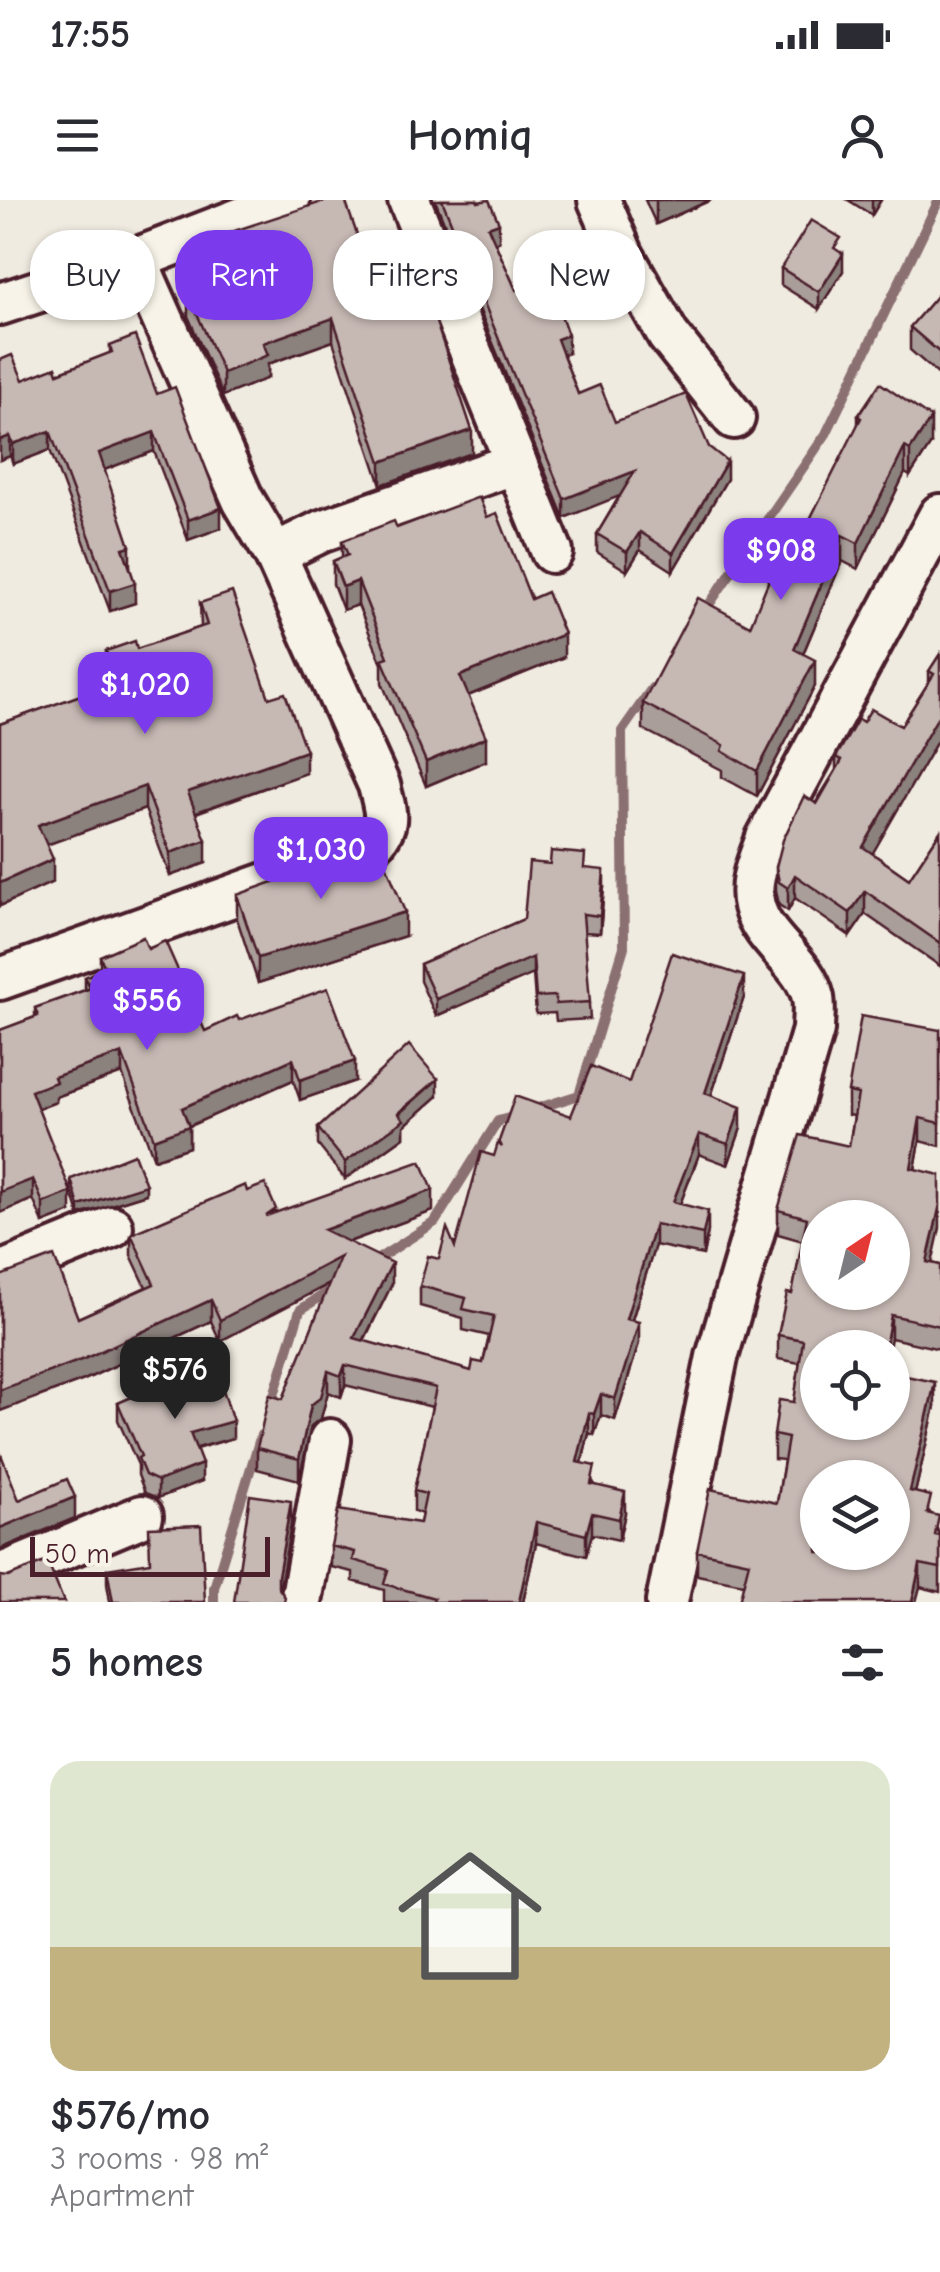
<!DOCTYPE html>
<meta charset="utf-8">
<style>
:root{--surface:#fff;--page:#f7f7f7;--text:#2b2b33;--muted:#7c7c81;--line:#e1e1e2;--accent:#7c3aed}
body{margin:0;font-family:"Comic Neue",sans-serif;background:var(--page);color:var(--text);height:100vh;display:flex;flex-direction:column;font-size:38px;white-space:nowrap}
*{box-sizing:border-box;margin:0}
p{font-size:32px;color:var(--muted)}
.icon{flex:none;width:55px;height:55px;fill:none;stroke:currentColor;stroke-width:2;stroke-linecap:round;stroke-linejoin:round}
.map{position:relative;height:1402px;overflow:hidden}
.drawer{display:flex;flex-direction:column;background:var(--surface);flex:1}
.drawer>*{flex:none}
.guide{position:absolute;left:30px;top:30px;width:880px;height:90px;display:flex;gap:20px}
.needle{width:65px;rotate:35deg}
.fabs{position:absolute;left:800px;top:1000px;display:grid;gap:20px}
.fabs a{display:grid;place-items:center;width:110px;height:110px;border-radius:50%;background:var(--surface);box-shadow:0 2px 8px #0004;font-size:50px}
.scale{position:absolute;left:30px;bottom:25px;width:240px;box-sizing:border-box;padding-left:10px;border:5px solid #4a1f2b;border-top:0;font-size:28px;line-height:35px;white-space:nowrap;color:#4a1f2b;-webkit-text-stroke:8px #f7f3e8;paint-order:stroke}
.price{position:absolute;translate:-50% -85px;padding:0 22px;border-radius:20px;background:var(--accent);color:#fff;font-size:32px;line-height:65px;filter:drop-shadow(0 2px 5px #0008)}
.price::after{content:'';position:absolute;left:50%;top:60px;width:30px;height:22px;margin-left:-15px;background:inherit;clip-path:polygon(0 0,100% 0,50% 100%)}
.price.on{background:#222;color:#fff}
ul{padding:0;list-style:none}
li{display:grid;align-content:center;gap:20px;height:530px;padding:0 50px}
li+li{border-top:2px solid var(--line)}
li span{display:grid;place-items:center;height:310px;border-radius:30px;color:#555}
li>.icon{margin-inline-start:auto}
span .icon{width:180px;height:180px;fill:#fffc;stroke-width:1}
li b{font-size:42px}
h2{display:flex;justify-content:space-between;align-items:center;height:120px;padding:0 50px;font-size:42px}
.chip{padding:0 35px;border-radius:40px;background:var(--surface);box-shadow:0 2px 8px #0004;font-size:35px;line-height:90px}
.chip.on{background:var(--accent);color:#fff}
.status{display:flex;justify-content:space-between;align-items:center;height:70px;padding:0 50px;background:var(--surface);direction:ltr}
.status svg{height:28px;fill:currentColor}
header{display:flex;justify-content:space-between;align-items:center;height:130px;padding:0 50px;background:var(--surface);font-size:45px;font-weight:700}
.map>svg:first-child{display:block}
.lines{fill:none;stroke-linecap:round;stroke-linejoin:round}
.stream{stroke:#8b6f72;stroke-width:10}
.minor-casing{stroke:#4a1f2b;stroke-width:48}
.minor{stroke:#f7f3e8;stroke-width:40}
.wall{fill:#aa9e9a;stroke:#4a1f2b;stroke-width:2.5}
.shaded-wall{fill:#8b817d;stroke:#4a1f2b;stroke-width:2.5}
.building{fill:#c6b8b3;stroke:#4a1f2b;stroke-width:2.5;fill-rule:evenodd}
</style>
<div class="status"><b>17:55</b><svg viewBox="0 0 49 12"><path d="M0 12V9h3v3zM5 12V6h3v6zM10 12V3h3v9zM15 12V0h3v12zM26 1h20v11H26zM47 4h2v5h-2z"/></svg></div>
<header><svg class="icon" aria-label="menu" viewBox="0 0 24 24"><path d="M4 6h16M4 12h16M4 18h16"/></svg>Homiq<svg class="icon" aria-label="person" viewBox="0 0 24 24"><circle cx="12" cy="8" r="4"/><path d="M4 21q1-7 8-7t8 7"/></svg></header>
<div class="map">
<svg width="940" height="1402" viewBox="0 0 940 1402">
<rect width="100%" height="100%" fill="#f0ebe0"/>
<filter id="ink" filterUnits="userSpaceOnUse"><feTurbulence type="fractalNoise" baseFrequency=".01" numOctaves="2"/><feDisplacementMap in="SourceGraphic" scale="20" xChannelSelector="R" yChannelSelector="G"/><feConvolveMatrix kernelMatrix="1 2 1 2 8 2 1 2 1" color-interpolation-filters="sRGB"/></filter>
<g filter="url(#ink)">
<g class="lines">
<g class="stream">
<polyline points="704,412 826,234 939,0"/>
<polyline points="532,910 579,895 624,747 622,531 652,488"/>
<polyline points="372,1063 435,1022 498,921 516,916"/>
<polyline points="271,1205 300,1110 337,1086"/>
<polyline points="214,1402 214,1388 261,1235"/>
</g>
<defs>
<g id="minor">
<polyline points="409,0 552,352"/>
<polyline points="599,0 623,56 668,135 734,218"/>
<polyline points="136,59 243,300 275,354 322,331 516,263"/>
<polyline points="0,104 136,59 289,0"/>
<path d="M0,779L369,647C392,624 386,614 379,585L275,354"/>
<polyline points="0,1073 112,1027"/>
<polyline points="0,1375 142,1316"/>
<polyline points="301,1402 330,1240"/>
<path d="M667,1402L717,1157L813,830C813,820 815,808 813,798C805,762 763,742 754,706C748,682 759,660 767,638L940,315"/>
</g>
</defs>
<use href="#minor" class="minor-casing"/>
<use href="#minor" class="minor"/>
</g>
<g class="wall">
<polygon points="435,0 477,0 499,41 495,43 516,90 568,153 563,155 578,194 615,222 709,247 727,279 673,371 640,350 627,371 597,352 597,334 620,295 564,318"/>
<polygon points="645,0 711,0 656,24"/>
<polygon points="848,0 881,0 872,15"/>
<polygon points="231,32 384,112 472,253 381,285 333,141 268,164 268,178 223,196 188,116 188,93 238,75 231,55"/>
<polygon points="841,52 843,71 819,109 781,85 781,68"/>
<polygon points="940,92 940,176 910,150 910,127"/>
<polygon points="110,146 157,194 221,328 188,340 154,251 104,270 130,366 135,403 110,411 50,250 13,264 10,256 0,260 23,180 58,173 110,153"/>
<polygon points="858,216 931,244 910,276 905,273 858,369 842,361 803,454 815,486 757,596 722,577 722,570 643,529 643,503 750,426 793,353 858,226"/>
<polygon points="487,317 564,457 468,496 486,561 426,586 382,483 382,464 358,405 343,410 333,384 333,361 342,357 342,341 397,328"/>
<polygon points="200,403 269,498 306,573 196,613 206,663 170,676 145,609 46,645 53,682 0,706 0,524 110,485 106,473 106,451 137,449 201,427"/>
<polygon points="940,454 940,536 872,653 909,679 940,632 940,766 865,714 850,736 795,698 788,711 779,705 776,690 776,667 836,570 836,557 863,522 901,526 929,482 929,471"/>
<polygon points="585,668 604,687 600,733 584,732 590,819 556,821 555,813 536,814 533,774 436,816 420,781 420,764 524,719"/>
<polygon points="237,695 405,736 258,783 237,719"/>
<polygon points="148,749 205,831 239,820 355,881 300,900 293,880 189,926 189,947 154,959 122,873 56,897 56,902 38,909 71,1012 43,1023 33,999 0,1013 0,830 35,817 35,808 85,790 85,777 100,770 100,756"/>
<polygon points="744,797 711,896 741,928 728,965 699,954 680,1004 708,1031 703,1055 655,1045 632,1120 639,1143 615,1220 601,1215 594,1235 589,1233 582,1263 595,1285 625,1313 619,1340 592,1334 586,1356 536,1343 523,1402 384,1402 384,1390 353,1381 353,1372 331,1367 331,1346 420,1323 422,1314 414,1311 414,1291 432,1207 345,1185 341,1197 328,1192 321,1218 311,1226 299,1280 257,1269 257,1248 283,1199 330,1084 220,1141 211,1121 84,1180 0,1211 0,1076 78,1118 146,1087 131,1055 131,1034 247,991 276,1013 433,1011 349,1042 392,1084 364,1141 471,1171 483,1163 489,1136 463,1130 463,1118 420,1106 420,1086 439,1059 455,1047 494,956 571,916 629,882"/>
<polygon points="940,830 940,946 920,941 915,969 932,1063 940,1065 940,1149 891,1138 818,1148 935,1206 915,1293 931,1314 940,1336 940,1392 920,1387 743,1384 697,1375 697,1351 777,1303 784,1260 774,1259 774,1235 794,1202 800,1163 778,1159 778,1135 792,1094 803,1041 778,1034 778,1010 849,946 854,916 848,915 848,892"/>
<polygon points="438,896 404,926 404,937 345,979 318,945 318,928"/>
<polygon points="71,979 146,994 79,1015 71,988"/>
<polygon points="180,1180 233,1238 196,1249 202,1281 158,1298 145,1293 138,1275 138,1265 118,1220 118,1203"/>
<polygon points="107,1369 205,1402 110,1402 107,1384"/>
</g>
<g class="shaded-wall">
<polygon points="656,0 711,0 656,24"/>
<polygon points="872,0 881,0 872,15"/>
<polygon points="499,23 499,41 488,46 488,27"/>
<polygon points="843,54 843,71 819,109 819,92"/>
<polygon points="333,118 333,141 268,164 268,178 223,196 223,173 263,143"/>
<polygon points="568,135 568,153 557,157 557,139"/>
<polygon points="931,218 931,244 910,276 910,250"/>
<polygon points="472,230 472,253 381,285 381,262"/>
<polygon points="50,231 50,250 13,264 13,244"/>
<polygon points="154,232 154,251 99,272 99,253"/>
<polygon points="10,236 10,256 0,260 0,240"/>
<polygon points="905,247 905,273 858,369 858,343"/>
<polygon points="727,261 727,279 673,371 673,353"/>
<polygon points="635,271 635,290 564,318 564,299"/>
<polygon points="221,308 221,328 188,340 188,320"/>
<polygon points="640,332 640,350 627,371 627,352"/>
<polygon points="842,335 842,361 794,475 794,449"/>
<polygon points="130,346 130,366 123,368 123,348"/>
<polygon points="358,381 358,405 343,410 343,387"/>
<polygon points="135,383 135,403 110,411 110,391"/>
<polygon points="564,434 564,457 460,499 460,476"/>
<polygon points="815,460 815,486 757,596 757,571"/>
<polygon points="940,513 940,536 863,670 863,647"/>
<polygon points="486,537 486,561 426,586 426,562"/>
<polygon points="306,551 306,573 188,615 188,592"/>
<polygon points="145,586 145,609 38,648 38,625"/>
<polygon points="206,640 206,663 170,676 170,653"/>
<polygon points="53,659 53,682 0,706 0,683"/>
<polygon points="604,670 604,687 600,733 600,716"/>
<polygon points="795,675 795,698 788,711 788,688"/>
<polygon points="865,691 865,714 850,736 850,713"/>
<polygon points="405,712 405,736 258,783 258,758"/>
<polygon points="533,757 533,774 436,816 436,799"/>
<polygon points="744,776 744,797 705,914 705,893"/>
<polygon points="122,853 122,873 56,897 56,902 31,911 31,891 54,877"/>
<polygon points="293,859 293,880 187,927 189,926 189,947 154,959 154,939 182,908"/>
<polygon points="355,861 355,881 300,900 300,880"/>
<polygon points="438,879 438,896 404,926 404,937 345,979 345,962"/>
<polygon points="741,907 741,928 728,965 728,944"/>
<polygon points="920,918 920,941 911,991 911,968"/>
<polygon points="699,934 699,954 673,1023 673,1002"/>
<polygon points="33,979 33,999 0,1013 0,992"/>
<polygon points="146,985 146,994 79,1015 79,1006"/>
<polygon points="433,990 433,1011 324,1051 324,1030"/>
<polygon points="71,992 71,1012 43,1023 43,1003"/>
<polygon points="940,1004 940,1028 927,1086 927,1062"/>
<polygon points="708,1011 708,1031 703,1055 703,1034"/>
<polygon points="655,1024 655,1045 626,1139 626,1119"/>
<polygon points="340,1057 340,1078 220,1141 220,1120"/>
<polygon points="392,1063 392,1084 354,1159 354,1138"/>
<polygon points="211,1100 211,1121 84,1180 0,1211 0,1190"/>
<polygon points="891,1115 891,1138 889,1148 885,1148"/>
<polygon points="639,1122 639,1143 615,1220 615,1199"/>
<polygon points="345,1165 345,1185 341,1197 341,1176"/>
<polygon points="328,1171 328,1192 321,1218 311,1226 299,1280 299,1259 311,1205"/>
<polygon points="935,1182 935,1206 910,1315 910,1291"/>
<polygon points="601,1194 601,1215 594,1235 594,1214"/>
<polygon points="589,1213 589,1233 577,1283 577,1262"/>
<polygon points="233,1221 233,1238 190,1250 190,1233"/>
<polygon points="202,1264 202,1281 158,1298 158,1281"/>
<polygon points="625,1292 625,1313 619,1340 619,1319"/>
<polygon points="75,1297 75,1318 0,1349 0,1328"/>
<polygon points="291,1301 291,1324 278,1398 278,1376"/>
<polygon points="592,1313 592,1334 586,1356 586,1335"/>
<polygon points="536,1322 536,1343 523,1402 519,1402"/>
<polygon points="920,1364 920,1387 916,1402 912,1402"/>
</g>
<g class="building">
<polygon points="328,0 345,0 384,112 428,98 472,230 381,262 333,118 263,143 268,155 223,173 188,93 246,72 231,32"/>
<polygon points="442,0 477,0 478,2 489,0 499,23 488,27 516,90 540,81 546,98 554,95 568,135 557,139 578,194 600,185 615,222 686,194 709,247 727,261 673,353 640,332 627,352 597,334 635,271 564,299"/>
<polygon points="811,20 841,38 834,48 843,54 819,92 781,68"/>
<polygon points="940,92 940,153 910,127"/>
<polygon points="135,136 157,194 175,187 221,308 188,320 154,232 99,253 130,346 123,348 135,383 110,391 50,231 13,244 10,236 0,240 0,160 12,155 23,180 56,167 58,173 112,152 110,146"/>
<polygon points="880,183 931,218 910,250 905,247 858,343 842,335 794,449 815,460 757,571 722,551 724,545 643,503 698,398 750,426 782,348 793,353 861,218 858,216"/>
<polygon points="479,297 487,317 497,313 531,399 547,392 564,434 460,476 486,537 426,562 382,459 388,457 358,381 343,387 333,361 348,355 342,341 394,321 397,328"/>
<polygon points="232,392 269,498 285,493 306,551 188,592 206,640 170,653 145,586 38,625 53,659 0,683 0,524 117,482 106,451 135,441 137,449 207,425 200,403"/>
<polygon points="940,454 940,513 863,647 909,679 940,632 940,743 865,691 850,713 795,675 788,688 779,682 776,667 783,640 804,596 817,604 842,560 836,557 858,519 863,522 871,509 901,526 934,474 929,471"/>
<polygon points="378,644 405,712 258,758 237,695"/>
<polygon points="551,651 585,654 584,668 604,670 600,716 583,714 590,802 556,804 555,796 536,797 533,757 436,799 420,764 524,719 529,662 550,664"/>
<polygon points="143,737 148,749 165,741 205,831 237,816 239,820 328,788 355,861 300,880 293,859 182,908 189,926 154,939 122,853 54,877 56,882 31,891 71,992 43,1003 33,979 0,992 0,830 38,816 35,808 91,788 85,777 105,768 100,756"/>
<polygon points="672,753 744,776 705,893 741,907 728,944 699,934 673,1002 708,1011 703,1034 655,1024 626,1119 639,1122 615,1199 601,1194 594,1214 589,1213 577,1262 595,1266 591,1284 625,1292 619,1319 592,1313 586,1335 536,1322 519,1402 433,1402 434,1398 384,1384 388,1370 353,1360 355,1352 331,1346 338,1310 420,1323 426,1294 414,1291 436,1188 345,1165 341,1176 328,1171 321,1197 311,1205 299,1259 257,1248 269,1195 283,1199 340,1057 220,1120 211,1100 84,1159 0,1190 0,1076 54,1056 78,1118 154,1084 131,1034 245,985 247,991 265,984 276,1009 266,1016 421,961 433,990 324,1030 392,1063 354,1138 471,1171 473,1161 483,1163 494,1116 463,1109 466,1098 420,1086 428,1056 439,1059 447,1028 455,1047 481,952 494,956 498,943 502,947 499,941 515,896 571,916 591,866 629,882"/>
<path d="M861,816L940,830V923L920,918L911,968L940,975V1004L927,1062L940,1065V1126L891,1115L885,1148H818V1222H892V1173L935,1182L910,1291L931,1296L927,1313L939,1316L935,1335L940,1336V1368L920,1364L912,1402H739L749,1362L697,1351L710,1289L777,1303L788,1238L774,1235L779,1200L794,1202L803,1140L778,1135L787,1093L792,1094L807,1018L778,1010L800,935L849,946L858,894L848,892ZM818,1018H892V1092H818ZM818,1278H892V1352H818Z"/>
<polygon points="409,845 438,879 398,913 404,920 345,962 318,928"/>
<polygon points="134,954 146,985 79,1006 71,979"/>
<polygon points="216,1168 233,1221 190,1233 202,1264 158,1281 145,1275 138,1258 141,1256 118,1203 179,1176 180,1180"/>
<polygon points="0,1252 19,1300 67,1279 75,1297 0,1328"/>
<polygon points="250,1295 291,1301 278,1376 278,1387 285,1397 284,1402 234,1402"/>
<polygon points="201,1325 205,1402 113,1402 107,1369 150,1362 149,1327"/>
<polygon points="47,1361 64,1402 0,1402 0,1376 8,1377"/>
</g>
</g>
</svg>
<div class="fabs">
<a><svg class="needle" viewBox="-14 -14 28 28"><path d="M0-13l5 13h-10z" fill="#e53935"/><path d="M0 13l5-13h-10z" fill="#7c7c81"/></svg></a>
<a><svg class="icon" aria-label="locate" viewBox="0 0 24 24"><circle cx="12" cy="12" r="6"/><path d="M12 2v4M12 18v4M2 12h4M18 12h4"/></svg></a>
<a><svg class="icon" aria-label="layers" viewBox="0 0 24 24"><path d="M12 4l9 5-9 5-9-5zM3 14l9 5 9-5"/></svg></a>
</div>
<div class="scale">50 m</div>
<b class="price" style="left:781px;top:403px">$908</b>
<b class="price" style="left:145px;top:537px">$1,020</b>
<b class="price" style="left:321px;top:702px">$1,030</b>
<b class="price" style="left:147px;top:853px">$556</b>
<b class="price on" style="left:175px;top:1222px">$576</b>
<div class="guide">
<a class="chip">Buy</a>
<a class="chip on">Rent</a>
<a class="chip">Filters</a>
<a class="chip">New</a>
</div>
</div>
<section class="drawer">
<h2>5 homes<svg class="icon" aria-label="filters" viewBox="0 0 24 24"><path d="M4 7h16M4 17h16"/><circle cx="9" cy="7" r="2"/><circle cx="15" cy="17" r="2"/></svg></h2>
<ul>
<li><span style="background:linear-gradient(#dfe7d0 60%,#c2b280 0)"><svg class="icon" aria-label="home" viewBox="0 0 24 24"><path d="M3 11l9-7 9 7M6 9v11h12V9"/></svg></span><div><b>$576/mo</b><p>3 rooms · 98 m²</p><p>Apartment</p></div></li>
</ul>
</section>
